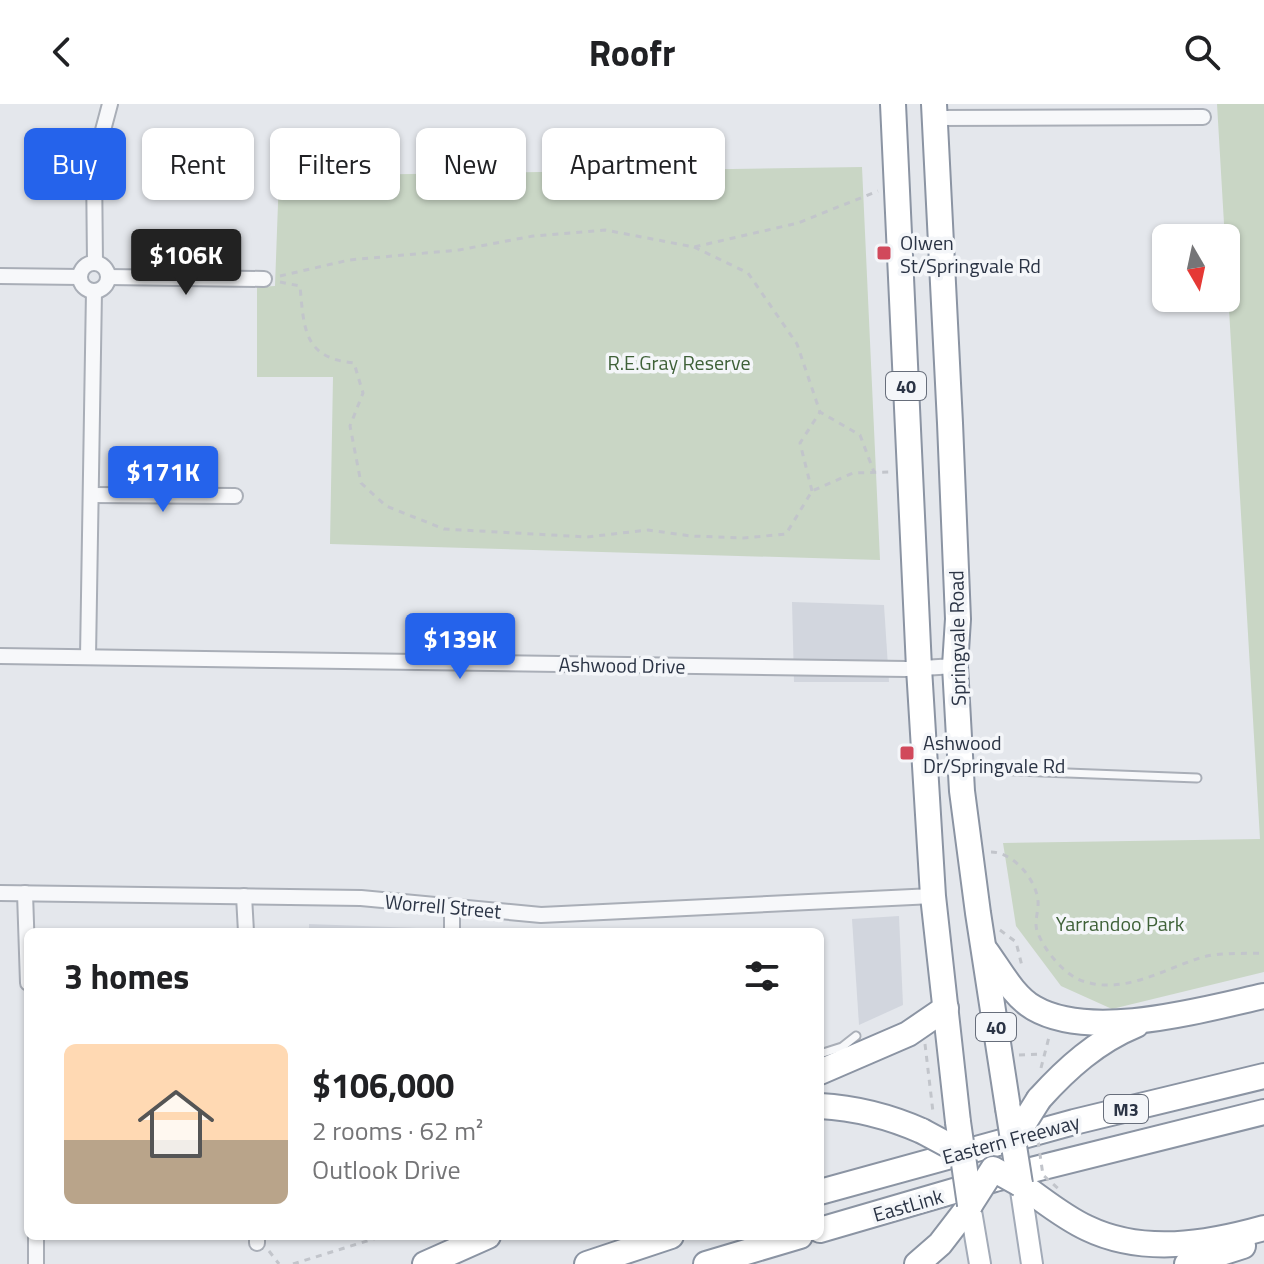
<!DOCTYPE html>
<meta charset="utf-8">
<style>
:root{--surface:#fff;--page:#f6f6f6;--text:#202124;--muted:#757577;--accent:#2563eb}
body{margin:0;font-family:"Titillium Web",sans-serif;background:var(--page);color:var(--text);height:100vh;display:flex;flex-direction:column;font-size:30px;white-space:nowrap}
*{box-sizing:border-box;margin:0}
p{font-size:26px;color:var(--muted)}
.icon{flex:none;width:44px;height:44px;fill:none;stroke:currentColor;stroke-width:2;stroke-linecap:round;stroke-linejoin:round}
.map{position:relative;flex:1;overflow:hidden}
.panel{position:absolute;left:24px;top:824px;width:800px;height:312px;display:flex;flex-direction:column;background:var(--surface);border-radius:12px;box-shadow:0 2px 6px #0004}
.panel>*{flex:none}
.top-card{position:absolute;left:24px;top:24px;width:800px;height:72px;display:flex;gap:16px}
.needle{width:52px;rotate:171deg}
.controls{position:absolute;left:1152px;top:120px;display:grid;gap:16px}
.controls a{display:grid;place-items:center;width:88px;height:88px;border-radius:12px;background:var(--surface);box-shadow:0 2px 6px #0004;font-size:40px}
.price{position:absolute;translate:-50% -68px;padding:0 18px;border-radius:8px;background:var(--accent);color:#fff;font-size:26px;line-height:52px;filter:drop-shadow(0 2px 4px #0008)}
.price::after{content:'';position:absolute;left:50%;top:48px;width:24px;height:18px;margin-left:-12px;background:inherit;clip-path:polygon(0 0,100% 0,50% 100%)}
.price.on{background:#222;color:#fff}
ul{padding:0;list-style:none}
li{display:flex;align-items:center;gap:24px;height:200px;padding:0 40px}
li span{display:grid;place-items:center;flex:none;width:224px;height:160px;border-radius:12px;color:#555}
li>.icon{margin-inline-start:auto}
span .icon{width:96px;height:96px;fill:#fffc;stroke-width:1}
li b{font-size:34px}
h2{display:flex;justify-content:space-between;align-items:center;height:96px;padding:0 40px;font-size:34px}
.tag{padding:0 28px;border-radius:12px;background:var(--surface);box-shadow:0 2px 6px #0004;font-size:28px;line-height:72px}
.tag.on{background:var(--accent);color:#fff}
header{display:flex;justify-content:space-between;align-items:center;height:104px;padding:0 40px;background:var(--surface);font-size:36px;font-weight:700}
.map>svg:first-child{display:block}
.built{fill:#d2d6de}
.green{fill:#c9d6c5}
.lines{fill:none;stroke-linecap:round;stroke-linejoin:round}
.lane-casing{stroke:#a9aeb7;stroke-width:11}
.street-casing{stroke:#a9aeb7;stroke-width:18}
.primary-casing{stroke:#a3abb8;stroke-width:24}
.highway-casing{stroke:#8b94a3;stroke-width:28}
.path{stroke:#c2c5cb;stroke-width:3;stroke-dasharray:6 6;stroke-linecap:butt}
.lane{stroke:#f7f8fa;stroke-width:7}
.street{stroke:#f7f8fa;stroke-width:14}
.primary{stroke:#fff;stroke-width:20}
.highway{stroke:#fff;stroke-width:24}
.highway-bridge-casing{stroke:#8b94a3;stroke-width:28;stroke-linecap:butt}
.path-bridge{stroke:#c2c5cb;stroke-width:3;stroke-dasharray:6 6;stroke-linecap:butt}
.highway-bridge{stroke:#fff;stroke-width:24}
.poi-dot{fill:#d1495b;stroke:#f4f6f9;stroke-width:3}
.labels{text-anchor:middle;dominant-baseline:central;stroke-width:7;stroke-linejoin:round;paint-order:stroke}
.shield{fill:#f4f6f9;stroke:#676e7b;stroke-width:2}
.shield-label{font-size:18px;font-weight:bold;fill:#2b3445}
.poi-label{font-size:20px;fill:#2b3445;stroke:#f4f6f9;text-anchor:start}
.park-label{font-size:20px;fill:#3f6138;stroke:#f4f6f9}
.street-label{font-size:20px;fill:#2b3445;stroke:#f4f6f9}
</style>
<header><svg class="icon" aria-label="back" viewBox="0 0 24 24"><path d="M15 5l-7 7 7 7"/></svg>Roofr<svg class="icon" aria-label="search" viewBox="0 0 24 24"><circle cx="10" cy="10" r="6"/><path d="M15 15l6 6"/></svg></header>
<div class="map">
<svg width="1264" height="1160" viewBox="0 0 1264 1160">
<rect width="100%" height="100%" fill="#e4e7ec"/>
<g class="built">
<polygon points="792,498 884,501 889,578 794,578"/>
<polygon points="899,812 903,901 859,921 852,815"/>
<polygon points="309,820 417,824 417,828 309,828"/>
</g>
<g class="green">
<polygon points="1217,0 1264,0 1264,868 1112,905 1061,882 1016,822 1003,739 1260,735"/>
<polygon points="862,63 880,456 330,440 333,273 257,273 257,183 275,182 279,72"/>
</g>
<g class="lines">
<defs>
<g id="lane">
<polyline points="967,665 1197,674"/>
<polyline points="820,950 842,943 856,932"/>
</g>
<g id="street">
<polyline points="935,14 1203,13"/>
<polyline points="95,159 94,60 110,0"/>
<circle cx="94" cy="173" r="14"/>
<polyline points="0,172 80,173"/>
<polyline points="108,173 264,175"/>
<polyline points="91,391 235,392"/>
<polyline points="0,552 906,565 955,562"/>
<polyline points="88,553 94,187"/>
<polyline points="0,789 361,794 541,811 933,792"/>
<polyline points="25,789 28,879"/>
<polyline points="244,792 246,828"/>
<polyline points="452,802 452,828"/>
<polyline points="36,1132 36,1160"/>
<polyline points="257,1132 257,1139"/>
</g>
<g id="primary">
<polyline points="1020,1080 1032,1160"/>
<polyline points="970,1101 980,1160"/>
</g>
<g id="highway">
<polyline points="893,0 919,564 933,792 958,1018"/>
<polyline points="934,0 950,319 958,515 955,562 962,687 978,809 1008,1004"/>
<path d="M986,847C1000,866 1013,892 1034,904C1091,937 1201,906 1264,892"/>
<polyline points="820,968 908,930 946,904"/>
<path d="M1039,995C1067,964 1097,937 1136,921"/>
<path d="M820,1002C857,1004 888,1012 922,1027"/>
<path d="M1020,1080C1042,1095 1063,1113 1087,1124C1143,1151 1207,1140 1264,1124"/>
<polyline points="820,1088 1074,1018 1264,972"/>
<polyline points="820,1126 995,1075 1264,1008"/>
<polyline points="425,1160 488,1132"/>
<polyline points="587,1160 671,1132"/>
<polyline points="706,1160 800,1132"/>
<polyline points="917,1160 940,1140 970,1101"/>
<polyline points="1187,1160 1243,1142"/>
</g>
</defs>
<use href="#lane" class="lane-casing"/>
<use href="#street" class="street-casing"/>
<use href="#primary" class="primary-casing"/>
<use href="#highway" class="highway-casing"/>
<g class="path">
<polyline points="694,143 748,169 797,240 820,308 860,331 874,368"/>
<polyline points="280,172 349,156 459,146 533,132 605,126 694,143 798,119 878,87"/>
<path d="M280,178L300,182C304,226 304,254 354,259L363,289L350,322L361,379L386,402L444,425L587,433L648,426L691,432L744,434L786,430L812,387L853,369L889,368"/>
<polyline points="812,387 800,339 820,308"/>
<path d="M991,748C1013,748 1036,775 1038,797C1039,806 1034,817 1037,827C1044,846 1065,873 1086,878C1126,890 1166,864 1203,853C1222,848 1245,850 1264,849"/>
<polyline points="1000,826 1016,838 1022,862"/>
<polyline points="925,940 933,1008"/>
<polyline points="1019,951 1043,950"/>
<polyline points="1041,964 1049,933"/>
<polyline points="269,1147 279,1160"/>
<polyline points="293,1160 383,1132"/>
</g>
<use href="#lane" class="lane"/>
<use href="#street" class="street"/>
<use href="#primary" class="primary"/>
<use href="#highway" class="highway"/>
<defs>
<g id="highway-bridge">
<polyline points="1008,1004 1020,1080"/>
<polyline points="958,1018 970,1101"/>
<polyline points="922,1027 963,1049"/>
<polyline points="1012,1038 1039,995"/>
<polyline points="970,1101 993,1065 1020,1080"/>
</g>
</defs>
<use href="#highway-bridge" class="highway-bridge-casing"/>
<polyline class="path-bridge" points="1038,1037 1043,1071 1061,1087"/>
<use href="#highway-bridge" class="highway-bridge"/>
</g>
<g class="poi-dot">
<rect x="876" y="141" width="16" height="16" rx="4"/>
<rect x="899" y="641" width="16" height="16" rx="4"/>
</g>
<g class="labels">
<g class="shield">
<rect x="886" y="268" width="40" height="28" rx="6"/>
<rect x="976" y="909" width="40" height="28" rx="6"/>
<rect x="1104" y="991" width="44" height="28" rx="6"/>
</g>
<g class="shield-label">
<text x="906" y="282">40</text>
<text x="996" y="923">40</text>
<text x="1126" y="1005">M3</text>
</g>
<g class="poi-label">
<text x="900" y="138">Olwen<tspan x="900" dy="23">St/Springvale Rd</tspan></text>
<text x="923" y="638">Ashwood<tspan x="923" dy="23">Dr/Springvale Rd</tspan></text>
</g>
<g class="park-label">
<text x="679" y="258">R.E.Gray Reserve</text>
<text x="1120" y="819">Yarrandoo Park</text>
</g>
<g class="street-label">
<text transform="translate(957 534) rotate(-91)">Springvale Road</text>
<text transform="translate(622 561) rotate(1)">Ashwood Drive</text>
<text transform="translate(443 802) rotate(5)">Worrell Street</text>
<text transform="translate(1011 1035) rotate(-15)">Eastern Freeway</text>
<text transform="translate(908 1101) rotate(-16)">EastLink</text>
</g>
</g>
</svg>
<div class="controls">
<a><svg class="needle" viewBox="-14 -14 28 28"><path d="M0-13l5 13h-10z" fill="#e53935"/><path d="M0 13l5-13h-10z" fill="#757577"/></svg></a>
</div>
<b class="price on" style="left:186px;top:193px">$106K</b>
<b class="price" style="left:163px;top:410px">$171K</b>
<b class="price" style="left:460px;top:577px">$139K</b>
<div class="top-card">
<a class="tag on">Buy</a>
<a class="tag">Rent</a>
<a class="tag">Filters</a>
<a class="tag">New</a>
<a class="tag">Apartment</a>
</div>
<section class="panel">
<h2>3 homes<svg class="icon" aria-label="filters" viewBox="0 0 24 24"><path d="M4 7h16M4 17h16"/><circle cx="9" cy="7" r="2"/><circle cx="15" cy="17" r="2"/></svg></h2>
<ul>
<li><span style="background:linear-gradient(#ffd9b3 60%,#b9a48a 0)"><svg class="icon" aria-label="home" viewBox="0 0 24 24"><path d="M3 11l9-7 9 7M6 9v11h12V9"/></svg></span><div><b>$106,000</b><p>2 rooms · 62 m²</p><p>Outlook Drive</p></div></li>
</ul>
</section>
</div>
